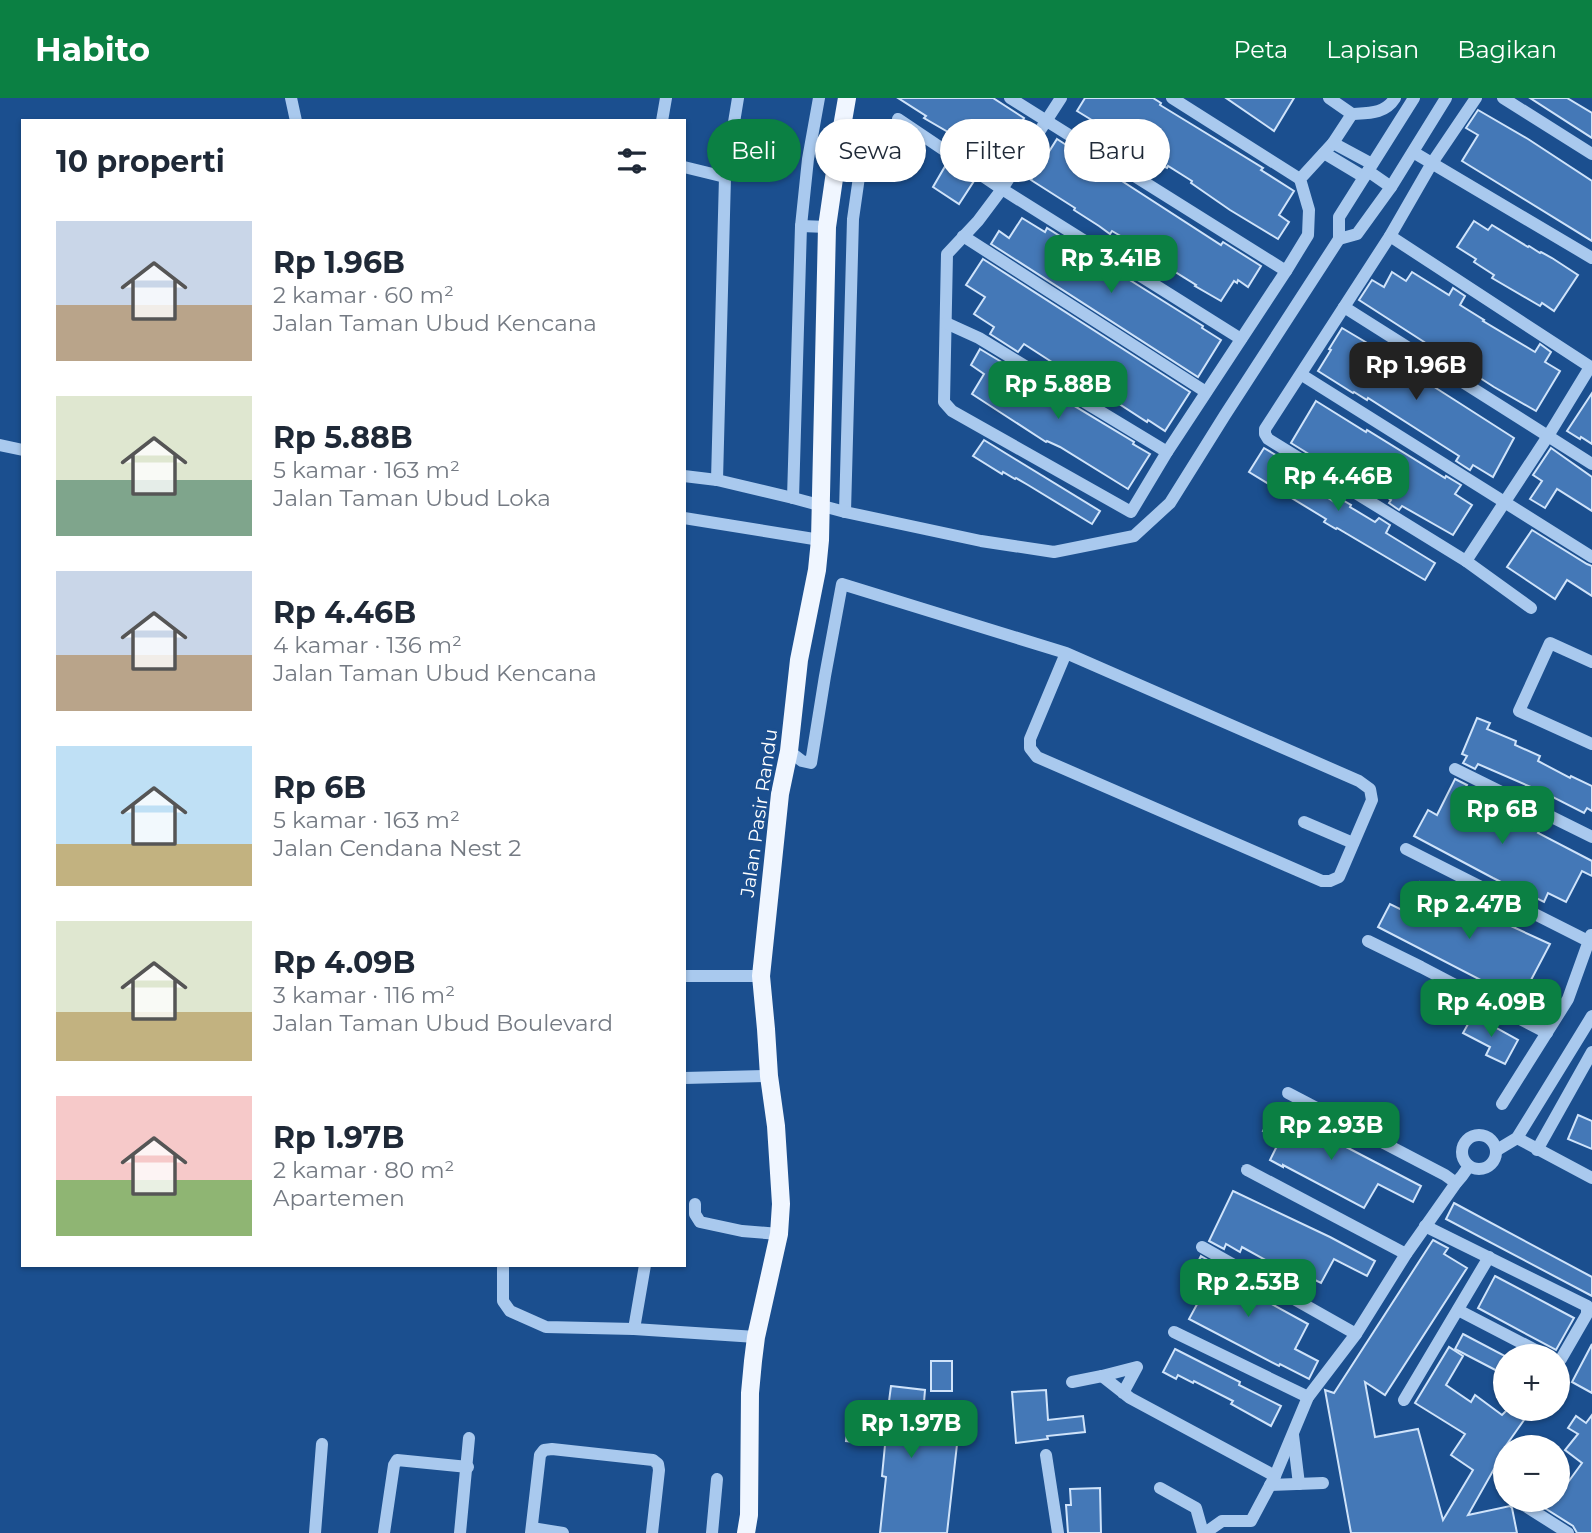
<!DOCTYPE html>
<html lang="id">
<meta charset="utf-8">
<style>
:root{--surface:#fff;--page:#f2f2f3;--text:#1f2937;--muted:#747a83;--accent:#0b8043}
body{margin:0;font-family:Montserrat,sans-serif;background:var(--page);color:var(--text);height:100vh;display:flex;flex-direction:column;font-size:26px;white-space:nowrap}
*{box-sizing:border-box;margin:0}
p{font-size:23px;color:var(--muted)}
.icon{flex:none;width:38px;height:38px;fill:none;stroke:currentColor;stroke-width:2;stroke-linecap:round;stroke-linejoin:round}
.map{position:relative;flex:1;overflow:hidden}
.sheet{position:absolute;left:21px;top:21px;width:665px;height:1148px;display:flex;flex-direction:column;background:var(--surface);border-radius:0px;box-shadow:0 2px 5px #0004}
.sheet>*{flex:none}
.top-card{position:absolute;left:707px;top:21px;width:665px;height:63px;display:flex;gap:14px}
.fabs{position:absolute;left:1493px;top:1246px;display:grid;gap:14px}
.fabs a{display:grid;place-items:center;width:77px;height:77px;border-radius:50%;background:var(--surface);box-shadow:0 2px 5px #0004;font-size:35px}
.price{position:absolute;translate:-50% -60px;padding:0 16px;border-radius:14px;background:var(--accent);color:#fff;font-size:23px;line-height:46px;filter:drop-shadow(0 2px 4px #0008)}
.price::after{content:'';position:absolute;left:50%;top:42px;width:21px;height:16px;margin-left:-10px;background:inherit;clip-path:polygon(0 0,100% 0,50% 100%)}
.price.current{background:#222;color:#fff}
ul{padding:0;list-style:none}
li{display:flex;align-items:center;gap:21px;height:175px;padding:0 35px}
li span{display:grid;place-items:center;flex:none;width:196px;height:140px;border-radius:0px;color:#555}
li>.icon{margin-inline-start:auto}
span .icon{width:84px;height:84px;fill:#fffc;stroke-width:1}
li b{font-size:30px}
h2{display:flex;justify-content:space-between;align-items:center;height:84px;padding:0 35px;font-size:30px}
.chip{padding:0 24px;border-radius:32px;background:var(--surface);box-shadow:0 2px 5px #0004;font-size:24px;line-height:63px}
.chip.current{background:var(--accent);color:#fff}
header{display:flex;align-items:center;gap:42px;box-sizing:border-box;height:98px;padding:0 35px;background:var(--accent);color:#fff}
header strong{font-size:33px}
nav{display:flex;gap:38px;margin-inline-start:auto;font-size:24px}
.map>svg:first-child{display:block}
.building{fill:#4478b7;stroke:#cfe3fa;stroke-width:2}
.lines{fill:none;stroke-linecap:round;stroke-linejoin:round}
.minor{stroke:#a9c9ee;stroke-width:12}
.major{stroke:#f0f6ff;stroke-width:18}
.labels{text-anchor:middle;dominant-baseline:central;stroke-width:5;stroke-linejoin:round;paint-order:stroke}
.street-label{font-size:19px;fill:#fff;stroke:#1b4f8f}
</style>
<header>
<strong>Habito</strong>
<nav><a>Peta</a><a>Lapisan</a><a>Bagikan</a></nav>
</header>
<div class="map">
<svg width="1592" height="1435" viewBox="0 0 1592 1435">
<rect width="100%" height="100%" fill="#1b4f8f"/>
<g class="building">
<polygon points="898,0 993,0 1024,20 997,65 960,41 924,20 926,18"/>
<polygon points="1085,0 1153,0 1161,5 1160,7 1263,70 1261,72 1294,93 1279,117 1289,124 1278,141 1230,112 1191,85 1192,83 1168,68 1167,70 1157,65 1129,47 1131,43 1102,25 1100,27 1077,13"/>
<polygon points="1226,0 1294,0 1274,33"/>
<polygon points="1530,0 1567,0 1592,15 1592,40"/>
<polygon points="1478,12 1528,41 1592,83 1592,143 1462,63 1478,37 1466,30"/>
<polygon points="1057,41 1221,147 1223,144 1261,168 1248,189 1238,182 1237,185 1234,183 1221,203 1195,188 1196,187 1148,157 1149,156 1124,140 1112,133 1110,136 1099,128 1074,112 1075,110 1031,82"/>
<polygon points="947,65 974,83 959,106 933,89"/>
<polygon points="1022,120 1045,134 1047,130 1203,228 1202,230 1221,242 1198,279 991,146 999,133 1009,140"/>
<polygon points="1474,123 1488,132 1492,127 1528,149 1529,148 1540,155 1541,154 1552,160 1578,177 1554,213 1542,205 1540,208 1492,180 1494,177 1474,164 1476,161 1457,149"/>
<polygon points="983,161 1190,294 1165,333 1148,322 1147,324 1073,276 1072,277 1024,246 1018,254 990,236 994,229 974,216 985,199 966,187"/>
<polygon points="1392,174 1406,183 1412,174 1449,197 1453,190 1465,198 1460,207 1484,222 1483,223 1535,254 1540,246 1551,254 1545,264 1560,273 1536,313 1494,289 1359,202 1372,182 1384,189"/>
<polygon points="1342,230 1404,267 1403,268 1414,276 1514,340 1493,379 1473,367 1470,372 1456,363 1459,358 1368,300 1367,302 1354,294 1353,295 1318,273 1331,252 1329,251"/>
<polygon points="980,251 1134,344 1133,346 1150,356 1128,391 1060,349 1047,343 1046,344 972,296 984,276 971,267"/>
<polygon points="1592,295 1592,346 1581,339 1580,341 1567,333"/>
<polygon points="1316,303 1366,334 1367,332 1445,380 1446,378 1461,387 1455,396 1472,407 1453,437 1402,408 1399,412 1389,405 1391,402 1376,392 1328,363 1325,366 1291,345"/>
<polygon points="984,342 1100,413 1092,426 1028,387 1016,380 1015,381 1003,374 1002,376 973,358"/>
<polygon points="1264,350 1316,381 1311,389 1336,405 1339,400 1351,407 1350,409 1375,424 1379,420 1390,427 1386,435 1435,465 1425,482 1337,430 1336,431 1324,424 1326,421 1249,374"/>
<polygon points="1551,350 1592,379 1592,413 1557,391 1545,410 1530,401 1542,383 1533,377"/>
<polygon points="1532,432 1587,466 1592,468 1592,498 1567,482 1555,501 1507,469"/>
<polygon points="1477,620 1490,625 1487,631 1516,643 1515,647 1540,658 1538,663 1570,680 1571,678 1592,688 1592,713 1587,710 1584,715 1547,696 1546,698 1533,691 1533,690 1478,666 1475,671 1463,665 1467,658 1462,656"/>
<polygon points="1455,681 1467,687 1464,692 1515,718 1540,732 1538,735 1592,763 1592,778 1582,773 1566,804 1548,795 1544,804 1506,785 1505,786 1493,780 1414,738 1428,712 1437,717"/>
<polygon points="1420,784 1434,791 1435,789 1500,823 1550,846 1531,882 1540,886 1529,907 1378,829 1390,806 1404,813"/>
<polygon points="1473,917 1518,942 1505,966 1486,957 1490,949 1463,935"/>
<polygon points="1277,1006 1295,1015 1292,1020 1304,1027 1421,1088 1413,1104 1378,1086 1364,1110 1283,1067 1283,1069 1270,1062 1280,1042 1263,1033"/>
<polygon points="1578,1017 1592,1023 1592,1051 1568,1041"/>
<polygon points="1233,1093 1330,1139 1375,1163 1367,1178 1334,1161 1321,1185 1282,1166 1280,1170 1242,1149 1240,1154 1226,1146 1224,1151 1209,1143"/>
<polygon points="1454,1105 1592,1179 1592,1198 1446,1121"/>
<polygon points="1433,1142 1448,1150 1444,1156 1467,1170 1385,1297 1365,1284 1375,1339 1418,1331 1443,1422 1473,1372 1451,1357 1465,1336 1415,1305 1449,1249 1463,1258 1446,1287 1471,1304 1475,1297 1502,1317 1508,1311 1524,1322 1505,1349 1505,1377 1494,1371 1468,1417 1510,1408 1512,1410 1517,1435 1351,1435 1325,1292 1334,1295"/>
<polygon points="1201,1158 1216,1167 1214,1171 1227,1178 1226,1180 1239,1188 1308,1226 1295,1251 1318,1263 1309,1281 1280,1266 1279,1268 1189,1221 1201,1199 1184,1191"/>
<polygon points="1495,1178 1574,1220 1556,1252 1478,1210"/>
<polygon points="1463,1236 1505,1258 1505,1277 1455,1251"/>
<polygon points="1592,1246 1592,1295 1572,1284"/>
<polygon points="1175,1251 1240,1284 1239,1287 1281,1308 1271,1328 1231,1306 1233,1303 1194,1283 1193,1285 1178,1277 1176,1281 1163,1274"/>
<rect x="931" y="1263" width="21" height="30"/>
<polygon points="891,1288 925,1292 923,1316 960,1320 947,1435 880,1435 886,1379 882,1378 885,1347 846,1343 850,1307 888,1311"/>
<polygon points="1046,1292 1048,1322 1083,1318 1085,1334 1047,1338 1048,1341 1016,1345 1012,1294"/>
<polygon points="1592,1317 1592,1435 1577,1435 1573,1428 1532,1402 1558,1402 1558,1382 1566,1387 1582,1365 1565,1352 1578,1336 1568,1330 1576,1318 1586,1325"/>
<polygon points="1100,1390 1101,1435 1068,1435 1066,1407 1071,1407 1070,1391"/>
</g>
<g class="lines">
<g class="minor">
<polyline points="291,0 296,23"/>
<polyline points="1010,0 1286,173"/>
<path d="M1061,0L1002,91L978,123L947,156L944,304L952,313L1131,414L1167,354L1286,173L1308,137L1309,112L1300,81L1333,45L1352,16C1369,15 1385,16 1395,0"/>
<polyline points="1172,0 1300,81"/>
<polyline points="1329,0 1352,16"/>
<polyline points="1476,0 1432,65 1390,138 1265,331 1265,336 1268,341 1466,463 1531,510"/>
<polyline points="1503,0 1592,56"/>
<polyline points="898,21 1002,91 1241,241"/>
<polyline points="662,23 666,0"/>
<polyline points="1333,45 1372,66"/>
<polyline points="839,46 863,51 853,121 845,414"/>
<polyline points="1413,54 1592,160"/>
<polyline points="1324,55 1364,79"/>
<polyline points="684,69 725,79"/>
<polyline points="1368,73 1391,89"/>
<polyline points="801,128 827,129"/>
<polyline points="963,138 1206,294"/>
<polyline points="1390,138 1592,270"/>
<polyline points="1339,141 1357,136 1391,89 1446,0"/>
<polyline points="1344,209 1592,366"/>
<polyline points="946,225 979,240 1167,354"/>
<polyline points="1302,277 1592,459"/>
<polyline points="0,347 23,352"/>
<polyline points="684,378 717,382 793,400 845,414 981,443 1054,454 1134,438 1170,405 1225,317 1339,141 1339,119 1414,0"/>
<polyline points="717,382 725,79 738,0"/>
<polyline points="793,400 801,128 808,61 819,0"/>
<polyline points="684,420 820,442"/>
<polyline points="1466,463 1548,338 1590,269"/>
<polyline points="1592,564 1550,545 1519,613 1592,646"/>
<polyline points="789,653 802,663 811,665 825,578 842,486 1066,555 1359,683 1370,691 1372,702 1339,779 1330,783 1322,783 1037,659 1030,650 1030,641 1066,555"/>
<polyline points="1455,671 1592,739"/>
<polyline points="1304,724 1353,745"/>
<polyline points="1406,751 1592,845"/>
<polyline points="1368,843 1421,869 1547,935"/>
<polyline points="684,878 761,878"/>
<polyline points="684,980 769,978"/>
<polyline points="1288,995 1445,1077 1456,1085"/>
<polyline points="1502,1006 1568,901 1591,837"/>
<circle cx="1479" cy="1054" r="17"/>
<polyline points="1517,1040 1592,1080"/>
<polyline points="1497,1052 1517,1040 1592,918"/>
<polyline points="1537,1052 1592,954"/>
<polyline points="1247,1072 1406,1156"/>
<polyline points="695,1106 695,1116 700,1124 742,1133 779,1136"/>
<polyline points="1425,1128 1587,1208 1587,1216 1561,1261 1558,1262"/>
<polyline points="1202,1149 1356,1236"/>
<polyline points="503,1167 503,1203 510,1213 546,1229 634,1231 756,1239"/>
<polyline points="1458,1212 1547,1258"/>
<polyline points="634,1231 645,1167"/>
<polyline points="1174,1234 1308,1299"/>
<polyline points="1072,1284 1102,1278"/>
<polyline points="1123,1295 1137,1269 1102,1278 1130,1300 1275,1378"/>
<polyline points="1404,1302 1489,1159"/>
<polyline points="1293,1337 1299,1386"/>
<polyline points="1046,1357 1058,1435"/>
<polyline points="1270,1387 1323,1385"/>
<polyline points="1160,1390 1196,1410 1203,1435"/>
<polyline points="1516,1402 1568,1435"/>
<polyline points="532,1430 563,1435"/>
<polyline points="315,1435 322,1346"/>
<polyline points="384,1435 394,1367 397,1362 468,1369"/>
<polyline points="460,1435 469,1340"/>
<polyline points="531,1435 540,1357 544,1352 552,1351 653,1362 658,1366 659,1372 652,1435"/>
<polyline points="712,1435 717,1381"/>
<polyline points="1205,1435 1222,1423 1251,1423 1275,1378 1308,1299 1356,1236 1406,1156 1456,1085 1462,1078 1469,1068"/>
</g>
<polyline class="major" points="746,1435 749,1417 750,1295 753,1263 756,1239 779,1136 781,1106 776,1028 769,978 766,931 761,878 780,696 789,653 799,562 817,472 820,442 827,129 839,46 847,0"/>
</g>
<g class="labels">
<g class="street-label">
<text transform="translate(759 715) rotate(-82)">Jalan Pasir Randu</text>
</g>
</g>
</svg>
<div class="fabs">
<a>+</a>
<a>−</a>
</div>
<b class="price" style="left:1111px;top:197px">Rp 3.41B</b>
<b class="price current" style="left:1416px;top:304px">Rp 1.96B</b>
<b class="price" style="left:1058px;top:323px">Rp 5.88B</b>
<b class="price" style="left:1338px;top:415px">Rp 4.46B</b>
<b class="price" style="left:1502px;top:748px">Rp 6B</b>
<b class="price" style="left:1469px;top:843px">Rp 2.47B</b>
<b class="price" style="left:1491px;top:941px">Rp 4.09B</b>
<b class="price" style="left:1331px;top:1064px">Rp 2.93B</b>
<b class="price" style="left:1248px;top:1221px">Rp 2.53B</b>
<b class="price" style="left:911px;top:1362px">Rp 1.97B</b>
<div class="top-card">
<a class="chip current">Beli</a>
<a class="chip">Sewa</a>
<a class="chip">Filter</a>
<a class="chip">Baru</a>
</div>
<section class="sheet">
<h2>10 properti<svg class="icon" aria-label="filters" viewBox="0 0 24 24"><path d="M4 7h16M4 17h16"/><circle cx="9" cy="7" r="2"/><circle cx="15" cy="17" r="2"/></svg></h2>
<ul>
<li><span style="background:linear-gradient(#c9d6e8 60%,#b9a48a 0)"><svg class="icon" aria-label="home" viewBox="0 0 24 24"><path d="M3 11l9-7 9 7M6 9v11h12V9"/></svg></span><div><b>Rp 1.96B</b><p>2 kamar · 60 m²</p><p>Jalan Taman Ubud Kencana</p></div></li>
<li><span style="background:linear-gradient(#dfe7d0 60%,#7fa58c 0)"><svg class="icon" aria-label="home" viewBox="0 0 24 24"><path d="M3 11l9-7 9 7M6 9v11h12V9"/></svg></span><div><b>Rp 5.88B</b><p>5 kamar · 163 m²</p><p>Jalan Taman Ubud Loka</p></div></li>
<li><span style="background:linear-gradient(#c9d6e8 60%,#b9a48a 0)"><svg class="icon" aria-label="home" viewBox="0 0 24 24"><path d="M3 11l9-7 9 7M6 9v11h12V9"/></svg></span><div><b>Rp 4.46B</b><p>4 kamar · 136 m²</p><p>Jalan Taman Ubud Kencana</p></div></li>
<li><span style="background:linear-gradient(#bfe0f5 70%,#c2b280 0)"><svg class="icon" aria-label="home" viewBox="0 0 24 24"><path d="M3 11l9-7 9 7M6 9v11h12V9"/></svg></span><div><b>Rp 6B</b><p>5 kamar · 163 m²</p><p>Jalan Cendana Nest 2</p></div></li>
<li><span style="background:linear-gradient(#dfe7d0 65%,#c2b280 0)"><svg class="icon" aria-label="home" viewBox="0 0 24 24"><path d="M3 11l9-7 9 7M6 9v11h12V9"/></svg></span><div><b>Rp 4.09B</b><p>3 kamar · 116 m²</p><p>Jalan Taman Ubud Boulevard</p></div></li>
<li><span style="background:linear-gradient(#f6c9c9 60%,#8fb573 0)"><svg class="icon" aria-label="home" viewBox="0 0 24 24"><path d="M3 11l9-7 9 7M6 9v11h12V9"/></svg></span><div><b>Rp 1.97B</b><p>2 kamar · 80 m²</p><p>Apartemen</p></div></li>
</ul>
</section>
</div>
